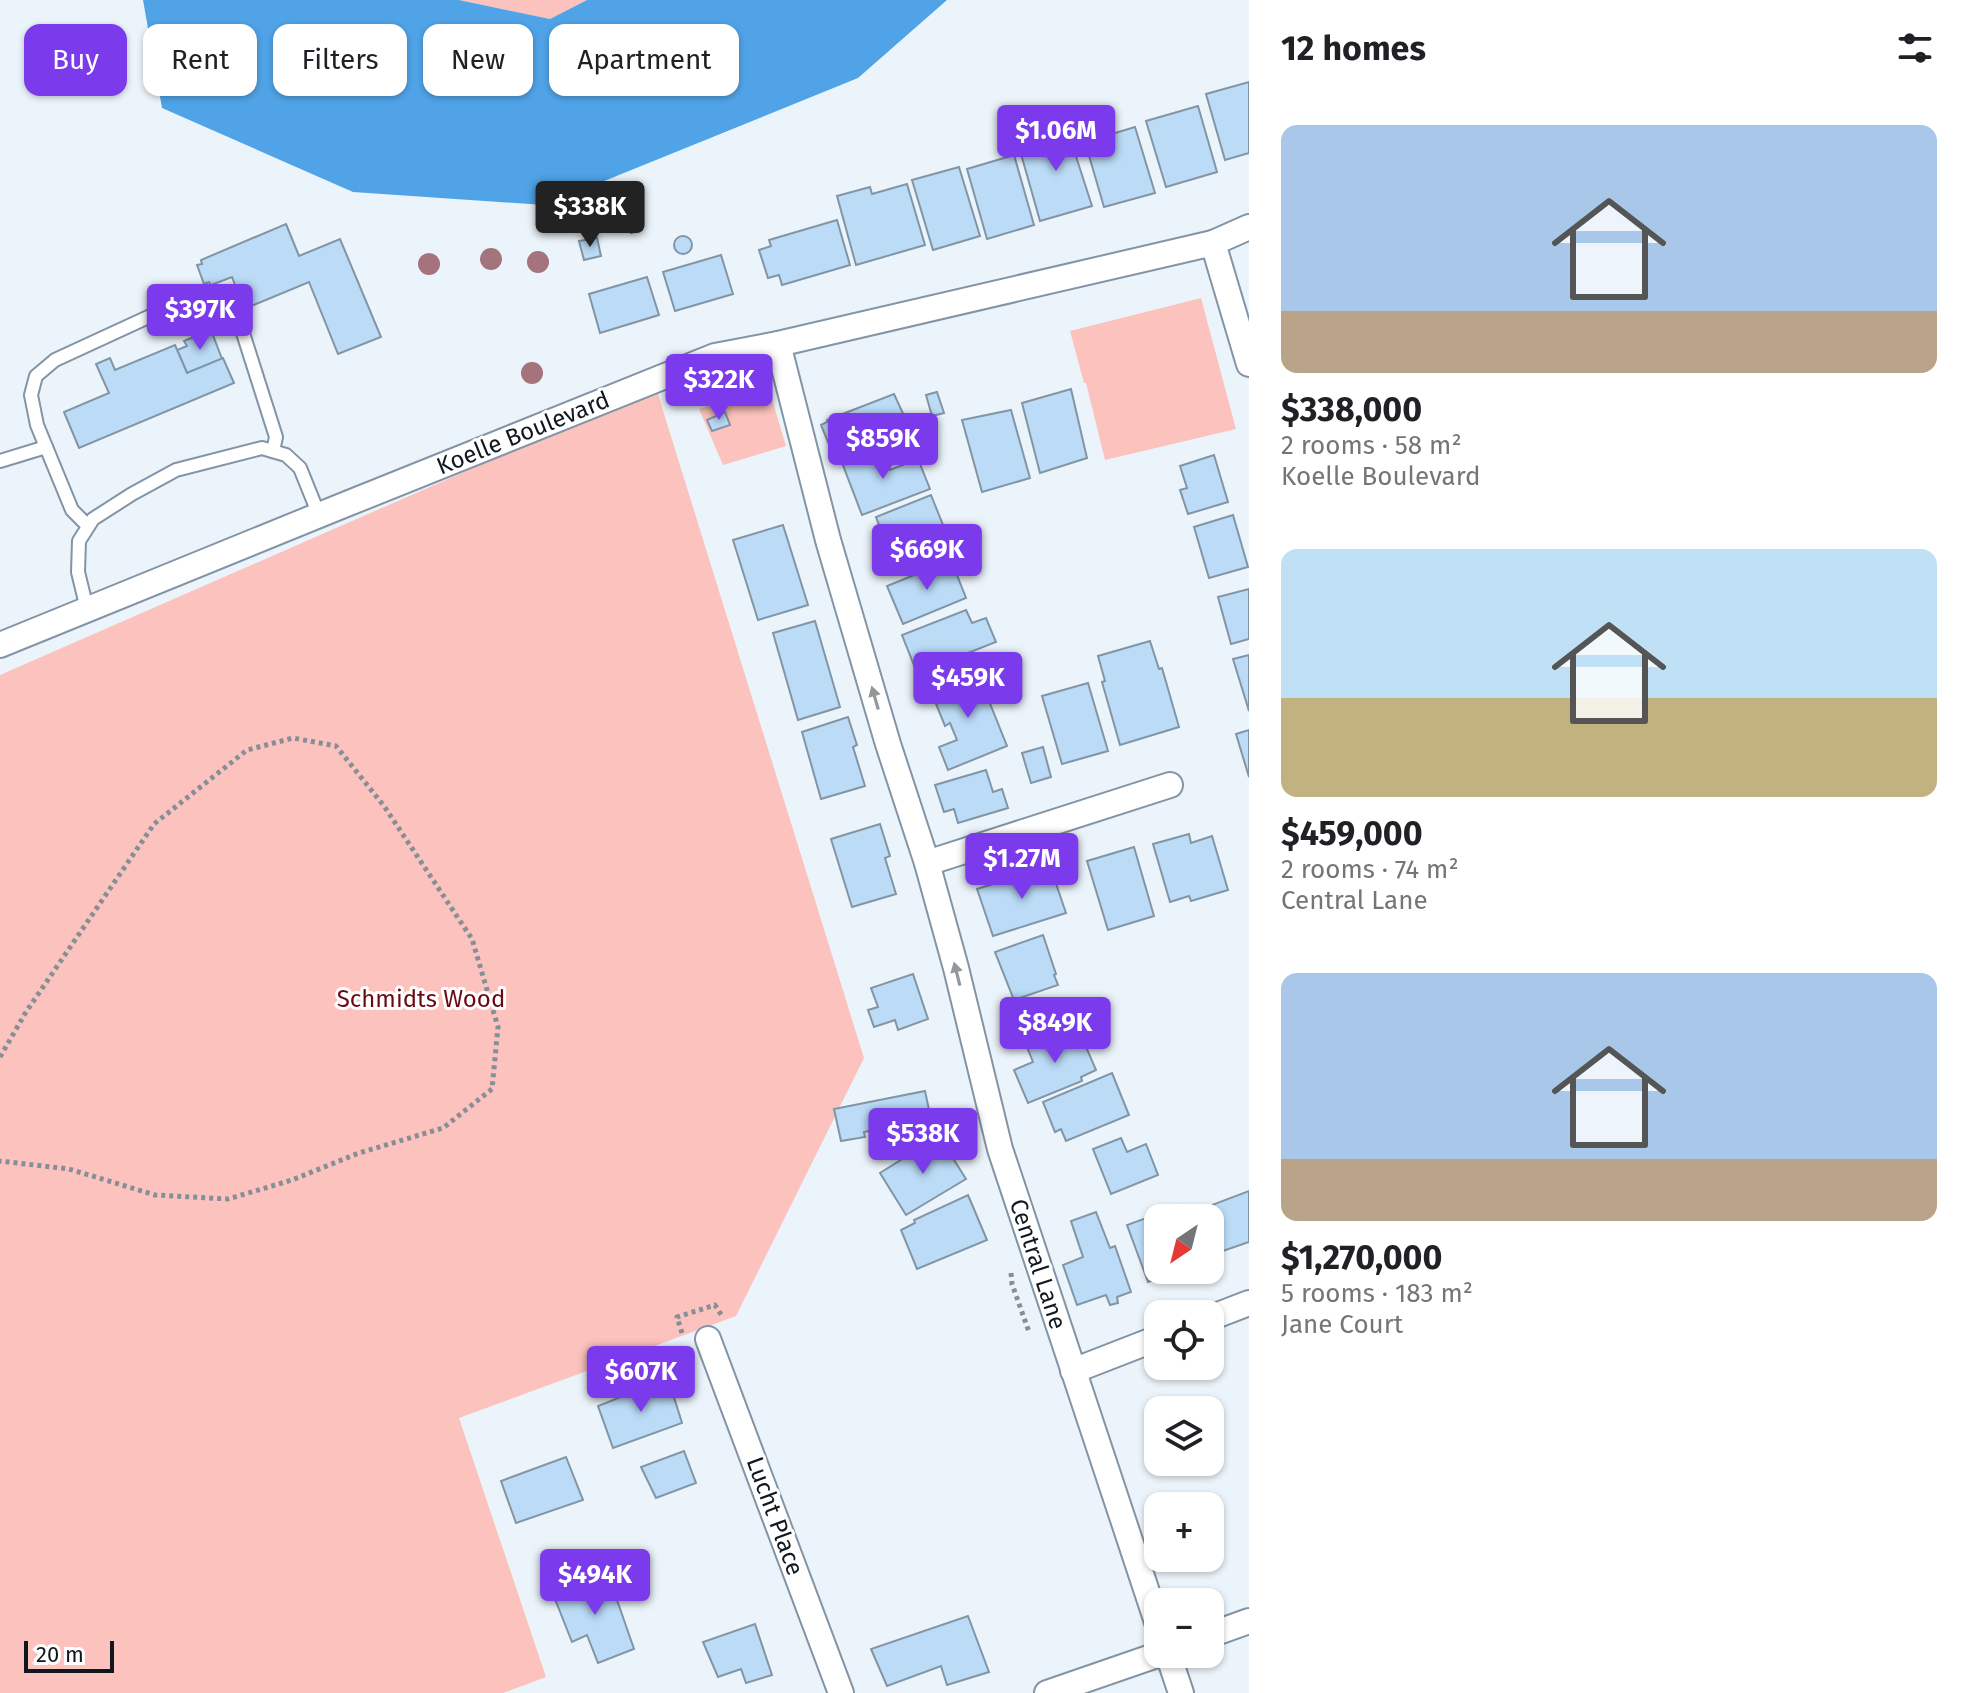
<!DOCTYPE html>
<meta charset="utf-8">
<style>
:root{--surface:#fff;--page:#f6f6f6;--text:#202124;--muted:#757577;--accent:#7c3aed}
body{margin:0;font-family:"Fira Sans",sans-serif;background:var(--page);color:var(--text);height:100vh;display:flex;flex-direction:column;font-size:30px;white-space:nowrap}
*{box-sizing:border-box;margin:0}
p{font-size:26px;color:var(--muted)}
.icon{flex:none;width:44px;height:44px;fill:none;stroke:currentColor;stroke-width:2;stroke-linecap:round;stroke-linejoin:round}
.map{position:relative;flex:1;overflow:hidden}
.drawer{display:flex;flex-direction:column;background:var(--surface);width:720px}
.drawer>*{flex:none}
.banner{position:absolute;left:24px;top:24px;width:760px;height:72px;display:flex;gap:16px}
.needle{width:52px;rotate:215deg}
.controls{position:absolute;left:1144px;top:1204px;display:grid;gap:16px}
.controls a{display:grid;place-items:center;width:80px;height:80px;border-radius:16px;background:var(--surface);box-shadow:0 2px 6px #0004;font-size:40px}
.scale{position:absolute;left:24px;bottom:20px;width:90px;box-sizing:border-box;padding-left:8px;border:4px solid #10171d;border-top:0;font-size:22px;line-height:28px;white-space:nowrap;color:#10171d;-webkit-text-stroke:6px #fff;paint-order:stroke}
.price{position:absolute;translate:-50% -68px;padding:0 18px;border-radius:8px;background:var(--accent);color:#fff;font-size:26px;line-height:52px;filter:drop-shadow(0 2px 4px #0008)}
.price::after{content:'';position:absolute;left:50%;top:48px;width:24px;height:18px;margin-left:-12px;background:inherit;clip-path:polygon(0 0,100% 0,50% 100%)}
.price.active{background:#222;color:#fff}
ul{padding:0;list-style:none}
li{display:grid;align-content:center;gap:16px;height:424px;padding:0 32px}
li span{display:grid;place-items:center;height:248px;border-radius:16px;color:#555}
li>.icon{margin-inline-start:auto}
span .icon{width:144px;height:144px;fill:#fffc;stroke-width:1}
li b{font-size:34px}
h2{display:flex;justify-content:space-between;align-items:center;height:96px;padding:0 32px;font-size:34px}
.chip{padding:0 28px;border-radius:16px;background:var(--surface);box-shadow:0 2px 6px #0004;font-size:28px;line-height:72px}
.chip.active{background:var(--accent);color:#fff}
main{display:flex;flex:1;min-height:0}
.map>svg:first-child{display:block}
.green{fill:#fcc2bd}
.water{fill:#50a3e7}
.building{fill:#bbdbf7;stroke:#8295a5;stroke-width:2}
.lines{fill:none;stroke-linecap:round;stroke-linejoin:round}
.service-casing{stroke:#8294a5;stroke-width:16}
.minor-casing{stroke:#8294a5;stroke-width:28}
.path{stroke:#878f96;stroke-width:5;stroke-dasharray:4 4;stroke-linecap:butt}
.service{stroke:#fff;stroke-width:12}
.minor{stroke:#fff;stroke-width:24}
.tree{fill:#a4737b}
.oneway{fill:#939799}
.labels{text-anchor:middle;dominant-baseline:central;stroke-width:6;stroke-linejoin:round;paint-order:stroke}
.street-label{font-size:24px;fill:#10171d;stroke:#fff}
.park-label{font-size:24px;fill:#6a0913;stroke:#fff}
</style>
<main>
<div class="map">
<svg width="1249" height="1693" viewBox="0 0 1249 1693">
<rect width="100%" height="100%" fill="#ecf4fb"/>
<g class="green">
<polygon points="459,0 587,0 550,19"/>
<polygon points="1201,298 1236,429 1105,460 1086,383 1084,383 1070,331"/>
<polygon points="768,386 786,446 723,465 699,409"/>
<polygon points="656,388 864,1058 736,1316 459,1418 546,1677 503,1693 0,1693 0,675"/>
</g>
<polygon class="water" points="143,0 459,0 550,19 587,0 947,0 858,78 545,205 353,192 162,108"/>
<g class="building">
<polygon points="1249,82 1249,153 1225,160 1206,94"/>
<polygon points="1198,106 1217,172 1166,187 1146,121"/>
<polygon points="1063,116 1092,206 1040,221 1021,154 1045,147 1037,123"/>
<polygon points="1135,127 1155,193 1104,207 1085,142"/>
<polygon points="1014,155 1034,225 987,239 967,169"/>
<polygon points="959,167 980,236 933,250 912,180"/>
<polygon points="907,184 925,245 856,265 837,196 870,187 872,194"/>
<polygon points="638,217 642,230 631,233 626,220"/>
<polygon points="837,220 850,265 782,285 779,275 768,278 759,250 771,246 769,240"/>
<polygon points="286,224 299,256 340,239 381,337 338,354 309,282 244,309 232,277 211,285 209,282 204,284 197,265 202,264 201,260"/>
<circle cx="683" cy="245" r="9"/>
<polygon points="597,238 601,256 584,260 579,241"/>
<polygon points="721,255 733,294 675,311 663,272"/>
<polygon points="647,277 659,315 600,333 589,294"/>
<polygon points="211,330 222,359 187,373 177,350 187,346 184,341"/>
<polygon points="175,345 187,373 223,358 234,383 79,448 64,412 109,393 96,364 110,358 115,370"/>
<polygon points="1071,389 1087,458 1040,473 1022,403"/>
<polygon points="937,392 944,413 932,416 926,395"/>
<polygon points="894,394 906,420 896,425 895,427 832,452 821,425 827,422 827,420"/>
<polygon points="1011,410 1030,478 982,492 962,420"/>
<polygon points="725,412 730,425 712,431 707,420"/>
<polygon points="882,448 890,470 918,459 930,489 862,515 841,460 846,458 848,461"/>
<polygon points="1214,455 1228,502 1188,514 1180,490 1187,488 1180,466"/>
<polygon points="931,495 953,550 897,572 876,517"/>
<polygon points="1233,515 1248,567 1209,578 1194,527"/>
<polygon points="783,525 808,605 758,620 733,540"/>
<polygon points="951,560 966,598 903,624 887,586"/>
<polygon points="1249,589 1249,639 1231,644 1218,597"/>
<polygon points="966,610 972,623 986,618 996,642 917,673 902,635"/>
<polygon points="815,621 840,707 798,720 773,633"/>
<polygon points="1150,641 1159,669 1162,668 1179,727 1120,745 1102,682 1105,681 1098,656"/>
<polygon points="1249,655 1249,711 1233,659"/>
<polygon points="977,671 1007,746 948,770 939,747 957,740 950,723 945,726 930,689"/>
<polygon points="1088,683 1108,751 1062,764 1042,696"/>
<polygon points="848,717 857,745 853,747 865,786 821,799 802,732"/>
<polygon points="1249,730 1249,777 1236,734"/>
<polygon points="1043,747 1051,777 1031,783 1022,753"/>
<polygon points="986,770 993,792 1002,789 1008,808 958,823 954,809 944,812 935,785"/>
<polygon points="880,824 890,856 885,858 896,894 852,907 831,839"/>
<polygon points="1189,834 1191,843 1212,836 1228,890 1191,901 1189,896 1170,902 1153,844"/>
<polygon points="1134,847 1154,916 1108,930 1087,861"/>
<polygon points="1050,866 1066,913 993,936 977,889"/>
<polygon points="1043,935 1056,974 1054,975 1058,985 1014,1000 995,952"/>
<polygon points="913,974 928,1019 898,1030 895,1020 874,1027 868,1010 878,1007 871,988"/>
<polygon points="1077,1026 1096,1070 1081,1077 1082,1081 1028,1103 1014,1070 1033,1062 1027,1047"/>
<polygon points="1112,1073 1129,1115 1066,1141 1061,1129 1055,1132 1043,1102"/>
<polygon points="925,1091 931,1119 864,1132 865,1137 841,1141 834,1109"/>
<polygon points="939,1136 966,1179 906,1215 880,1173"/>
<polygon points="1121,1138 1127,1152 1146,1144 1158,1175 1111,1194 1093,1149"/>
<polygon points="1249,1191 1249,1242 1220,1252 1210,1225 1210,1218 1208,1218 1204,1208"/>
<polygon points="968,1195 987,1240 917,1269 901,1230 915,1223 914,1220"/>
<polygon points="1182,1205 1187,1218 1158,1218 1158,1270 1181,1270 1148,1282 1127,1225"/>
<polygon points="1096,1212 1110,1248 1115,1246 1131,1292 1117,1297 1118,1303 1110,1305 1106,1295 1077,1305 1063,1265 1083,1257 1071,1221"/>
<polygon points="668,1378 682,1423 613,1448 598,1406"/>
<polygon points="684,1451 696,1483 656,1498 641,1467"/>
<polygon points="566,1457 583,1500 516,1523 501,1481"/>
<polygon points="608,1574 634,1649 598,1663 587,1635 572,1642 553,1594"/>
<polygon points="968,1616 989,1672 947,1685 941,1666 887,1686 871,1649"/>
<polygon points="755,1624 772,1675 746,1683 741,1669 718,1677 703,1642"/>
</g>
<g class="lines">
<defs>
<g id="service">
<polyline points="0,461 46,447"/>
<polyline points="88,526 72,510 37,425 31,395 36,376 55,360 183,301 207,300 230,312 242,330 276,437 273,451"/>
<polyline points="87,609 78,572 79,541 93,519 132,494 176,470 262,448 286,455 300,468 319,515"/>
</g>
<g id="minor">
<polyline points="1213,243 1249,364"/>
<polyline points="778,344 828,540 888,744 927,863 956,968 1000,1149 1158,1625"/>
<polyline points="0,645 344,505 715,356 778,344 1213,243 1249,227"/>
<polyline points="927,863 1170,785"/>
<polyline points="1210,1318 1249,1303"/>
<polyline points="708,1339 841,1693"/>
<polyline points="1073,1371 1158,1338"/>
<polyline points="1210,1635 1249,1621"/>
<polyline points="1168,1654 1181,1693"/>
<polyline points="1047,1693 1160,1654"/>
</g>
</defs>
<use href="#service" class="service-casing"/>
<use href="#minor" class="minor-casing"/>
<g class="path">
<polyline points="0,1057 26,1012 154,824 247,750 293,738 336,746 384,806 472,939 498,1027 492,1089 443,1128 359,1153 292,1180 228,1199 155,1195 69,1169 0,1161"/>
<polyline points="1011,1273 1012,1284 1029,1332"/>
<polyline points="682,1333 677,1317 715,1305 722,1316"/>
</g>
<use href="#service" class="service"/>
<use href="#minor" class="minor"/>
</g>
<g class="tree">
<circle cx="491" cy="259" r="11"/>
<circle cx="538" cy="262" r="11"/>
<circle cx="429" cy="264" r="11"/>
<circle cx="532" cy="373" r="11"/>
</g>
<defs><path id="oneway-solid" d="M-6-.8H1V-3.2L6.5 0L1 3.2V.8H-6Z" transform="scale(2)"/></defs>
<g class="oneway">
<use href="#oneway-solid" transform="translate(875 698) rotate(-106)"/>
<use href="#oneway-solid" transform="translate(957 974) rotate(-104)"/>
</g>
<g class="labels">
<g class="street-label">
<text transform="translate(523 433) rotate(-22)">Koelle Boulevard</text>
<text transform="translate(1038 1264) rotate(72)">Central Lane</text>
<text transform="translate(775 1516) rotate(70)">Lucht Place</text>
</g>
<g class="park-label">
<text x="421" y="999">Schmidts Wood</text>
</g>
</g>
</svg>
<div class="controls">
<a><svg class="needle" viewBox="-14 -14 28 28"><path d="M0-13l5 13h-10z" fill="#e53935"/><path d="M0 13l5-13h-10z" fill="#757577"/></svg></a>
<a><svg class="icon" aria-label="locate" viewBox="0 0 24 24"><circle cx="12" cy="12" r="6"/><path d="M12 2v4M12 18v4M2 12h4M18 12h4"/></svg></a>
<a><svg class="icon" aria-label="layers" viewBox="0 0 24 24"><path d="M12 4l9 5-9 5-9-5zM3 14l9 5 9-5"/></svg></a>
<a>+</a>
<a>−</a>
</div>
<div class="scale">20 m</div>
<b class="price" style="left:1056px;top:173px">$1.06M</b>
<b class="price active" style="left:590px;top:249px">$338K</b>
<b class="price" style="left:200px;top:352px">$397K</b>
<b class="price" style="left:719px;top:422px">$322K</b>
<b class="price" style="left:883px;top:481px">$859K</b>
<b class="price" style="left:927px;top:592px">$669K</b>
<b class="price" style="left:968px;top:720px">$459K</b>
<b class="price" style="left:1022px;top:901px">$1.27M</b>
<b class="price" style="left:1055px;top:1065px">$849K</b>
<b class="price" style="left:923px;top:1176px">$538K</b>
<b class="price" style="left:641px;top:1414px">$607K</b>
<b class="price" style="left:595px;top:1617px">$494K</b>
<div class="banner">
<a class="chip active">Buy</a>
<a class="chip">Rent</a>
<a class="chip">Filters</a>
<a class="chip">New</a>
<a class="chip">Apartment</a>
</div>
</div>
<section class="drawer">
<h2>12 homes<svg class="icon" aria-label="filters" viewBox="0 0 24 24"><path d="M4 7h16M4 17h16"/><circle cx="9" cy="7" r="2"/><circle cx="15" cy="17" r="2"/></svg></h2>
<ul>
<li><span style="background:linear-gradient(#a9c7e8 75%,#b9a48a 0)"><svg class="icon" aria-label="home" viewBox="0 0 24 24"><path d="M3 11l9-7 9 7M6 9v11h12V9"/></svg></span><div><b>$338,000</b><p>2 rooms · 58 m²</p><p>Koelle Boulevard</p></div></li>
<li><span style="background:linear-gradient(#bfe0f5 60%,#c2b280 0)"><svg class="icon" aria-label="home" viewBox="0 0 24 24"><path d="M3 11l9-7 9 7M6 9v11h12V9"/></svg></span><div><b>$459,000</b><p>2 rooms · 74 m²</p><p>Central Lane</p></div></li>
<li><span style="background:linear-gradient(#a9c7e8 75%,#b9a48a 0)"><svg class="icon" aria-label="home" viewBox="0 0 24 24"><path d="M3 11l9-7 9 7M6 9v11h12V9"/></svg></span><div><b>$1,270,000</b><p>5 rooms · 183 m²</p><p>Jane Court</p></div></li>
</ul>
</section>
</main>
